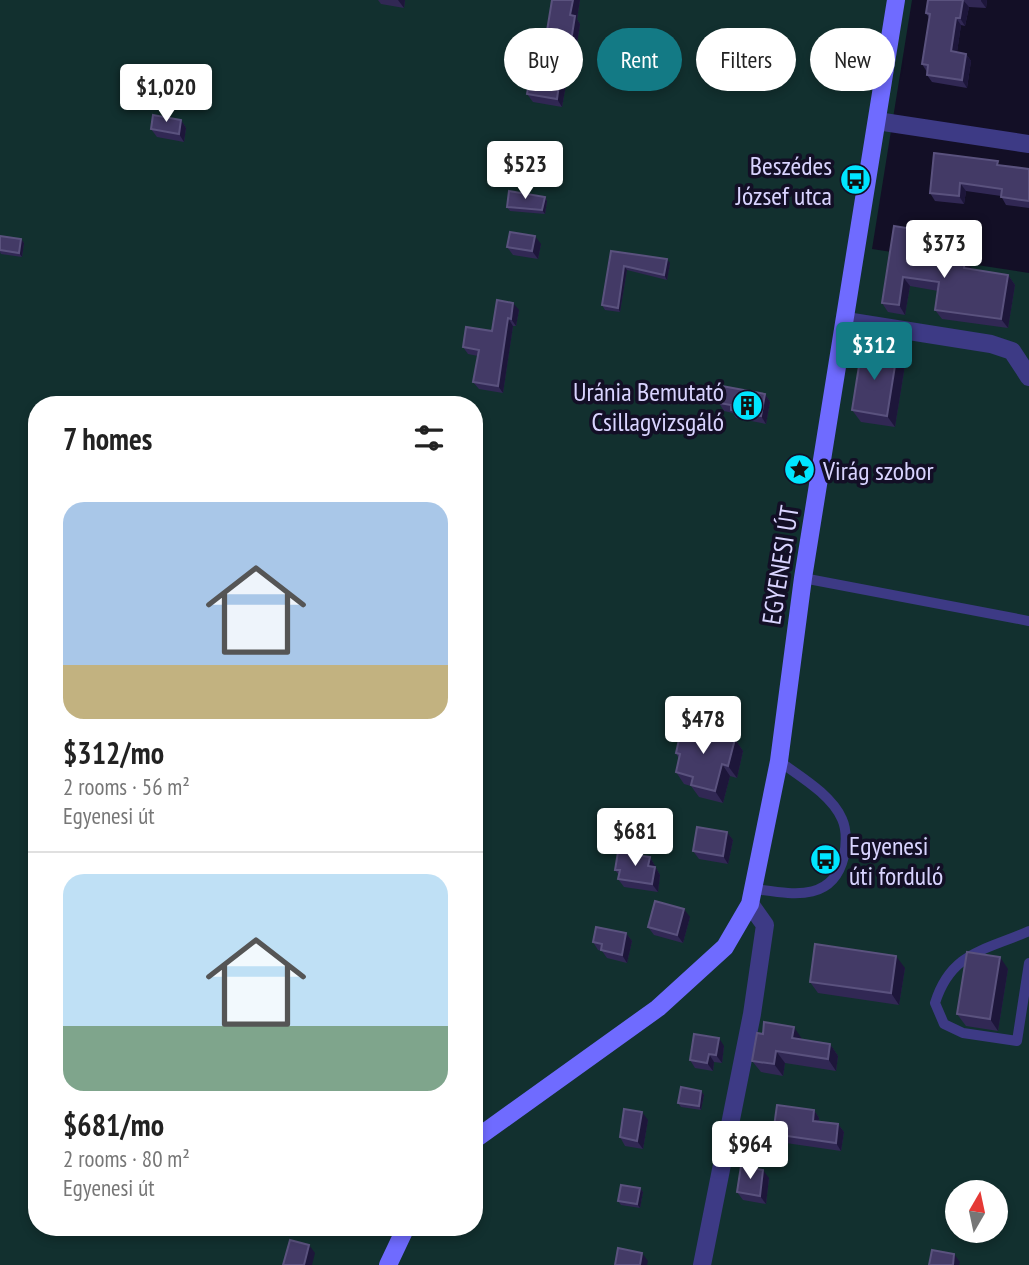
<!DOCTYPE html>
<meta charset="utf-8">
<style>
:root{--surface:#fff;--page:#f2f2f2;--text:#222;--muted:#767676;--line:#e0e0e0;--accent:#137a85}
body{margin:0;font-family:"PT Sans Narrow",sans-serif;background:var(--page);color:var(--text);height:100vh;display:flex;flex-direction:column;font-size:26px;white-space:nowrap}
*{box-sizing:border-box;margin:0}
p{font-size:23px;color:var(--muted)}
.icon{flex:none;width:38px;height:38px;fill:none;stroke:currentColor;stroke-width:2;stroke-linecap:round;stroke-linejoin:round}
.map{position:relative;flex:1;overflow:hidden}
.panel{position:absolute;left:28px;top:396px;width:455px;height:840px;display:flex;flex-direction:column;background:var(--surface);border-radius:28px;box-shadow:0 4px 10px #0003}
.panel>*{flex:none}
.guide{position:absolute;left:504px;top:28px;width:420px;height:63px;display:flex;gap:14px}
.needle{width:46px;rotate:9deg}
.tools{position:absolute;left:945px;top:1180px;display:grid;gap:14px}
.tools a{display:grid;place-items:center;width:63px;height:63px;border-radius:50%;background:var(--surface);box-shadow:0 4px 10px #0003;font-size:35px}
.price{position:absolute;translate:-50% -60px;padding:0 16px;border-radius:7px;background:#fff;color:#222;font-size:23px;line-height:46px;filter:drop-shadow(0 2px 4px #0008)}
.price::after{content:'';position:absolute;left:50%;top:42px;width:21px;height:16px;margin-left:-10px;background:inherit;clip-path:polygon(0 0,100% 0,50% 100%)}
.price.selected{background:var(--accent);color:#fff}
ul{padding:0;list-style:none}
li{display:grid;align-content:center;gap:14px;height:371px;padding:0 35px}
li+li{border-top:2px solid var(--line)}
li span{display:grid;place-items:center;height:217px;border-radius:21px;color:#555}
li>.icon{margin-inline-start:auto}
span .icon{width:126px;height:126px;fill:#fffc;stroke-width:1}
li b{font-size:30px}
h2{display:flex;justify-content:space-between;align-items:center;height:84px;padding:0 35px;font-size:30px}
.tag{padding:0 24px;border-radius:32px;background:var(--surface);box-shadow:0 4px 10px #0003;font-size:24px;line-height:63px}
.tag.selected{background:var(--accent);color:#fff}
.map>svg:first-child{display:block}
.garden{fill:#12302f;fill-rule:evenodd}
.lines{fill:none;stroke-linecap:round;stroke-linejoin:round}
.lane{stroke:#3d3a85;stroke-width:10}
.street{stroke:#3d3a85;stroke-width:18}
.secondary{stroke:#6f6bff;stroke-width:18}
.wall{fill:#312854}
.shaded-wall{fill:#1d163a}
.building{fill:#433a66;stroke:#5a527e;stroke-width:2}
.labels{text-anchor:middle;dominant-baseline:central;stroke-width:7;stroke-linejoin:round;paint-order:stroke}
.poi-label{font-size:26px;fill:#d9d4ff;stroke:#130f26;text-anchor:end}
.street-label{font-size:26px;fill:#d9d4ff;stroke:#130f26}
</style>
<div class="map">
<svg width="1029" height="1265" viewBox="0 0 1029 1265">
<rect width="100%" height="100%" fill="#130f26"/>
<path class="garden" d="M0,0H912L872,249L1029,273V1265H0ZM37,404H474V1227H37ZM957,1192H996V1230H957Z"/>
<g class="lines">
<g class="lane">
<polyline points="803,578 1029,621"/>
<path d="M755,889C792,894 833,903 844,856C846,845 847,830 842,819C831,794 799,776 779,761"/>
<path d="M1029,931C984,951 951,952 935,1003L944,1024L963,1033L1017,1041L1029,963"/>
</g>
<g class="street">
<polyline points="877,121 1029,144"/>
<polyline points="846,321 991,344 1012,351 1029,377"/>
<polyline points="702,1265 752,1014 765,925 750,904"/>
</g>
<g class="secondary">
<polyline points="474,1140 658,1008 725,947 750,904 779,761 803,578 896,0"/>
<polyline points="388,1265 406,1227"/>
</g>
</g>
<g class="wall">
<polygon points="378,0 405,0 404,8 381,4"/>
<polygon points="552,0 580,0 577,19 580,24 576,50 552,45 546,37"/>
<polygon points="928,0 987,0 986,8 969,7 965,26 961,25 957,52 966,54 971,61 967,88 932,82 927,75 927,72 922,64 930,19 926,13"/>
<polygon points="567,79 562,107 533,102 527,94"/>
<polygon points="181,120 186,128 184,142 157,137 151,129"/>
<polygon points="1002,166 1029,169 1029,208 1006,205 1001,196 966,191 964,204 935,201 930,193"/>
<polygon points="545,197 547,201 545,214 510,211 507,207"/>
<polygon points="913,229 919,239 917,252 972,269 1008,275 1015,285 1008,328 942,319 935,310 938,291 910,286 905,315 888,312 882,303"/>
<polygon points="0,239 21,239 24,243 22,257 1,254 0,252"/>
<polygon points="541,244 538,259 513,255 507,247"/>
<polygon points="611,251 670,263 667,280 627,270 620,312 605,310 602,305"/>
<polygon points="519,310 516,326 513,326 503,393 479,389 473,382 478,356 468,354 463,347 492,331"/>
<polygon points="905,365 895,427 861,422 852,410"/>
<polygon points="765,394 770,402 766,424 736,418 733,413 724,411 719,403"/>
<polygon points="735,739 743,751 737,778 730,776 723,803 699,797 691,786 684,784 676,772 679,759 676,753"/>
<polygon points="727,832 733,840 728,864 699,859 693,851"/>
<polygon points="650,857 660,875 658,892 624,887 618,879 619,875 615,870"/>
<polygon points="690,917 683,943 654,935 648,927"/>
<polygon points="626,933 632,941 627,963 607,958 602,951 598,950 593,942"/>
<polygon points="905,968 899,1005 818,993 810,982"/>
<polygon points="1008,969 998,1031 966,1026 957,1014"/>
<polygon points="802,1039 802,1040 830,1044 838,1056 836,1071 785,1063 783,1076 761,1072 752,1061"/>
<polygon points="724,1046 722,1063 714,1062 713,1071 695,1068 690,1060"/>
<polygon points="701,1091 704,1095 701,1110 681,1107 678,1103"/>
<polygon points="814,1110 819,1118 819,1121 838,1124 844,1132 841,1151 779,1142 773,1134"/>
<polygon points="648,1120 643,1149 625,1146 620,1137"/>
<polygon points="769,1178 766,1204 743,1200 737,1192"/>
<polygon points="640,1188 643,1192 640,1208 621,1205 618,1201"/>
</g>
<g class="shaded-wall">
<polygon points="398,0 405,0 404,8"/>
<polygon points="573,0 580,0 577,19 580,24 576,50 571,41 570,15"/>
<polygon points="963,0 969,7 965,26 960,18"/>
<polygon points="981,0 987,0 986,8 981,1"/>
<polygon points="956,18 961,25 956,59 951,51"/>
<polygon points="966,54 971,61 967,88 962,80"/>
<polygon points="561,71 567,79 562,107 557,99"/>
<polygon points="181,120 186,128 184,142 179,134"/>
<polygon points="960,183 966,191 964,204 959,196"/>
<polygon points="545,197 547,201 545,214 542,210"/>
<polygon points="913,229 919,239 916,260 909,251"/>
<polygon points="535,236 541,244 538,259 532,251"/>
<polygon points="21,239 24,243 22,257 19,253"/>
<polygon points="667,259 670,263 667,280 664,275"/>
<polygon points="965,259 972,269 964,268"/>
<polygon points="624,266 627,270 620,312 618,308"/>
<polygon points="1008,275 1015,285 1008,328 1001,319"/>
<polygon points="903,277 910,286 905,315 899,305"/>
<polygon points="513,303 519,310 516,326 511,319"/>
<polygon points="508,318 513,326 503,393 498,386"/>
<polygon points="897,353 905,365 895,427 887,416"/>
<polygon points="765,394 770,402 766,424 761,416"/>
<polygon points="735,739 743,751 737,778 728,766"/>
<polygon points="722,764 730,776 723,803 715,791"/>
<polygon points="727,832 733,840 728,864 723,856"/>
<polygon points="650,857 660,875 658,892 652,884 648,866"/>
<polygon points="684,909 690,917 683,943 677,935"/>
<polygon points="626,933 632,941 627,963 622,955"/>
<polygon points="896,956 905,968 899,1005 891,993"/>
<polygon points="1000,957 1008,969 998,1031 990,1019"/>
<polygon points="794,1027 802,1039 800,1050 792,1038"/>
<polygon points="719,1038 724,1046 722,1063 716,1055"/>
<polygon points="830,1044 838,1056 836,1071 828,1059"/>
<polygon points="776,1051 785,1063 783,1076 774,1064"/>
<polygon points="709,1054 714,1062 713,1071 707,1063"/>
<polygon points="701,1091 704,1095 701,1110 699,1106"/>
<polygon points="814,1110 819,1118 818,1129 813,1121"/>
<polygon points="642,1112 648,1120 643,1149 637,1141"/>
<polygon points="838,1124 844,1132 841,1151 836,1143"/>
<polygon points="763,1170 769,1178 766,1204 760,1196"/>
<polygon points="640,1188 643,1192 640,1208 637,1204"/>
<polygon points="309,1245 315,1253 312,1265 304,1265"/>
<polygon points="642,1253 648,1261 647,1265 640,1265"/>
<polygon points="954,1254 960,1262 959,1265 953,1265"/>
</g>
<g class="building">
<polygon points="552,0 573,0 570,15 575,16 571,41 546,37"/>
<polygon points="928,0 963,0 960,18 956,18 951,51 966,54 962,80 927,75 928,65 922,64 930,14 926,13"/>
<polygon points="532,66 561,71 557,99 527,94"/>
<polygon points="153,115 181,120 179,134 151,129"/>
<polygon points="934,153 998,161 997,165 1029,169 1029,201 1001,197 1002,189 960,183 959,196 930,193"/>
<polygon points="509,191 545,197 542,210 507,207"/>
<polygon points="894,226 913,229 909,251 965,259 964,268 1008,275 1001,319 935,310 939,282 903,277 899,305 882,303"/>
<polygon points="510,232 535,236 532,251 507,247"/>
<polygon points="0,236 21,239 19,253 0,250"/>
<polygon points="611,251 667,259 664,275 624,266 618,308 602,305"/>
<polygon points="497,300 513,303 511,319 508,318 498,386 473,382 479,350 463,347 466,327 492,331"/>
<polygon points="862,347 897,353 887,416 852,410"/>
<polygon points="722,386 765,394 761,416 731,410 731,405 719,403"/>
<polygon points="682,726 735,739 728,766 722,764 715,791 691,785 693,777 676,772 680,754 676,753"/>
<polygon points="697,827 727,832 723,856 693,851"/>
<polygon points="618,852 650,857 648,866 655,867 652,884 618,879 620,870 615,870"/>
<polygon points="655,901 684,909 677,935 648,927"/>
<polygon points="596,927 626,933 622,955 601,950 602,944 593,942"/>
<polygon points="815,944 896,956 891,993 810,982"/>
<polygon points="967,952 1000,957 990,1019 957,1014"/>
<polygon points="764,1022 794,1027 792,1038 830,1044 828,1059 776,1051 774,1064 752,1061 757,1033 763,1034"/>
<polygon points="694,1034 719,1038 716,1055 709,1054 707,1063 690,1060"/>
<polygon points="681,1087 701,1091 699,1106 678,1103"/>
<polygon points="777,1105 814,1110 813,1121 838,1124 836,1143 773,1134"/>
<polygon points="624,1109 642,1112 637,1141 620,1137"/>
<polygon points="741,1166 763,1170 760,1196 737,1192"/>
<polygon points="621,1185 640,1188 637,1204 618,1201"/>
<polygon points="290,1240 309,1245 304,1265 283,1265"/>
<polygon points="618,1248 642,1253 640,1265 615,1265"/>
<polygon points="932,1250 954,1254 953,1265 929,1265"/>
</g>
<defs>
<symbol id="bus-disc" viewBox="-11 -11 22 22"><circle r="9.5" fill="#00e5ff" stroke="#130f26"/><path d="M-5-6H5V4H4V6H2V4H-2V6H-4V4H-5ZM-3.5-4V0h7V-4ZM-3.5 1.2v1.5H-2V1.2ZM2 1.2v1.5H3.5V1.2Z" fill="#111"/></symbol>
<symbol id="building-disc" viewBox="-11 -11 22 22"><circle r="9.5" fill="#00e5ff" stroke="#130f26"/><path d="M-4-6H4V6H1V3H-1V6H-4ZM-2.5-4.3h1.7v1.8h-1.7ZM.8-4.3h1.7v1.8H.8ZM-2.5-1h1.7V.8h-1.7ZM.8-1h1.7V.8H.8Z" fill="#111"/></symbol>
<symbol id="sight-disc" viewBox="-11 -11 22 22"><circle r="9.5" fill="#00e5ff" stroke="#130f26"/><path d="M0-6L1.8-2.2L6-1.7L2.9 1.2L3.7 5.4L0 3.3L-3.7 5.4L-2.9 1.2L-6-1.7L-1.8-2.2Z" fill="#111"/></symbol>
</defs>
<g fill-rule="evenodd">
<use href="#bus-disc" x="838" y="162" width="35" height="35"/>
<use href="#building-disc" x="730" y="388" width="35" height="35"/>
<use href="#sight-disc" x="782" y="452" width="35" height="35"/>
<use href="#bus-disc" x="808" y="842" width="35" height="35"/>
</g>
<g class="labels">
<g class="poi-label">
<text x="832" y="165">Beszédes<tspan x="832" dy="30">József utca</tspan></text>
<text x="724" y="391">Uránia Bemutató<tspan x="724" dy="30">Csillagvizsgáló</tspan></text>
<text x="823" y="470" text-anchor="start">Virág szobor</text>
<text x="849" y="845" text-anchor="start">Egyenesi<tspan x="849" dy="30">úti forduló</tspan></text>
</g>
<g class="street-label">
<text transform="translate(780 565) rotate(-81)">EGYENESI ÚT</text>
</g>
</g>
</svg>
<div class="tools">
<a><svg class="needle" viewBox="-14 -14 28 28"><path d="M0-13l5 13h-10z" fill="#e53935"/><path d="M0 13l5-13h-10z" fill="#767676"/></svg></a>
</div>
<b class="price" style="left:166px;top:124px">$1,020</b>
<b class="price" style="left:525px;top:201px">$523</b>
<b class="price" style="left:944px;top:280px">$373</b>
<b class="price selected" style="left:874px;top:382px">$312</b>
<b class="price" style="left:703px;top:756px">$478</b>
<b class="price" style="left:635px;top:868px">$681</b>
<b class="price" style="left:750px;top:1181px">$964</b>
<div class="guide">
<a class="tag">Buy</a>
<a class="tag selected">Rent</a>
<a class="tag">Filters</a>
<a class="tag">New</a>
</div>
<section class="panel">
<h2>7 homes<svg class="icon" aria-label="filters" viewBox="0 0 24 24"><path d="M4 7h16M4 17h16"/><circle cx="9" cy="7" r="2"/><circle cx="15" cy="17" r="2"/></svg></h2>
<ul>
<li><span style="background:linear-gradient(#a9c7e8 75%,#c2b280 0)"><svg class="icon" aria-label="home" viewBox="0 0 24 24"><path d="M3 11l9-7 9 7M6 9v11h12V9"/></svg></span><div><b>$312/mo</b><p>2 rooms · 56 m²</p><p>Egyenesi út</p></div></li>
<li><span style="background:linear-gradient(#bfe0f5 70%,#7fa58c 0)"><svg class="icon" aria-label="home" viewBox="0 0 24 24"><path d="M3 11l9-7 9 7M6 9v11h12V9"/></svg></span><div><b>$681/mo</b><p>2 rooms · 80 m²</p><p>Egyenesi út</p></div></li>
</ul>
</section>
</div>
